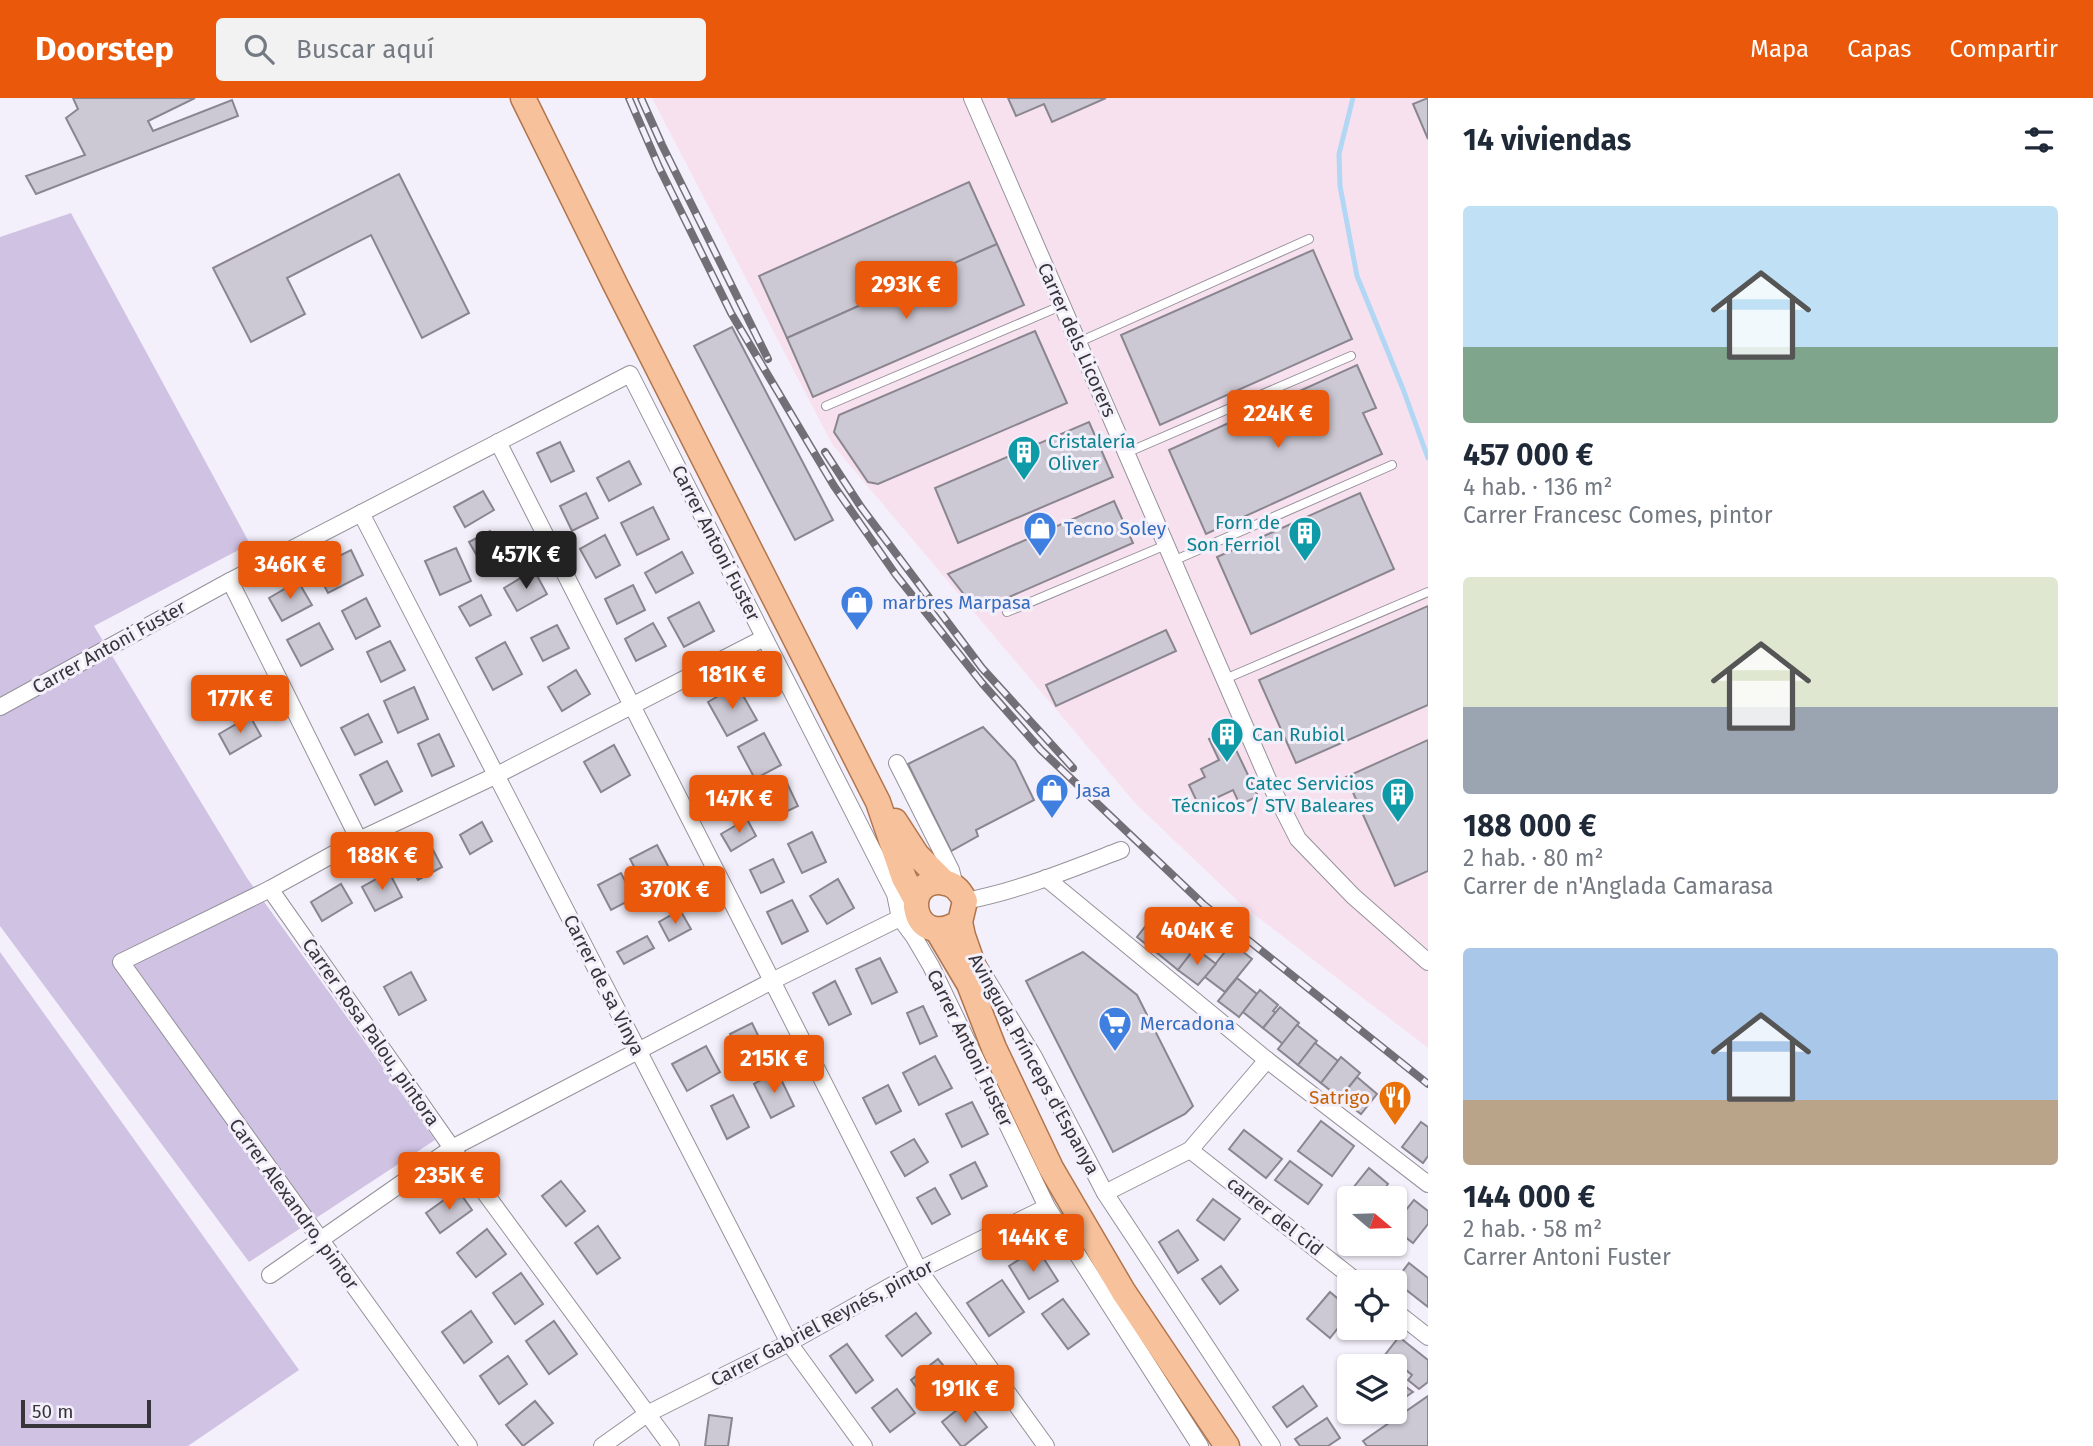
<!DOCTYPE html>
<html lang="es">
<meta charset="utf-8">
<style>
:root{--surface:#fff;--page:#f2f2f3;--text:#1f2937;--muted:#747a83;--accent:#ea580c}
body{margin:0;font-family:"Fira Sans",sans-serif;background:var(--page);color:var(--text);height:100vh;display:flex;flex-direction:column;font-size:26px;white-space:nowrap}
*{box-sizing:border-box;margin:0}
p{font-size:23px;color:var(--muted)}
.icon{flex:none;width:38px;height:38px;fill:none;stroke:currentColor;stroke-width:2;stroke-linecap:round;stroke-linejoin:round}
.map{position:relative;flex:1;overflow:hidden}
.side{display:flex;flex-direction:column;background:var(--surface);width:665px}
.side>*{flex:none}
.needle{width:46px;rotate:109deg}
.tools{position:absolute;left:1337px;top:1088px;display:grid;gap:14px}
.tools a{display:grid;place-items:center;width:70px;height:70px;border-radius:7px;background:var(--surface);box-shadow:0 2px 5px #0004;font-size:35px}
.scale{position:absolute;left:21px;bottom:18px;width:130px;box-sizing:border-box;padding-left:7px;border:4px solid #373539;border-top:0;font-size:19px;line-height:24px;white-space:nowrap;color:#373539;-webkit-text-stroke:5px #f4f0fb;paint-order:stroke}
.price{position:absolute;translate:-50% -60px;padding:0 16px;border-radius:7px;background:var(--accent);color:#fff;font-size:23px;line-height:46px;filter:drop-shadow(0 2px 4px #0008)}
.price::after{content:'';position:absolute;left:50%;top:42px;width:21px;height:16px;margin-left:-10px;background:inherit;clip-path:polygon(0 0,100% 0,50% 100%)}
.price.selected{background:#222;color:#fff}
ul{padding:0;list-style:none}
li{display:grid;align-content:center;gap:14px;height:371px;padding:0 35px}
li span{display:grid;place-items:center;height:217px;border-radius:7px;color:#555}
li>.icon{margin-inline-start:auto}
span .icon{width:126px;height:126px;fill:#fffc;stroke-width:1}
li b{font-size:30px}
h2{display:flex;justify-content:space-between;align-items:center;height:84px;padding:0 35px;font-size:30px}
header{display:flex;align-items:center;gap:42px;box-sizing:border-box;height:98px;padding:0 35px;background:var(--accent);color:#fff}
header strong{font-size:33px}
nav{display:flex;gap:38px;margin-inline-start:auto;font-size:24px}
.search{width:490px;height:63px;background:var(--page);display:flex;align-items:center;gap:18px;box-sizing:border-box;padding:0 24px;border-radius:7px;color:var(--muted);font-size:26px}
main{display:flex;flex:1;min-height:0}
.map>svg:first-child{display:block}
.industrial{fill:#f8e1ee}
.green{fill:#d0c2e3}
.lines{fill:none;stroke-linecap:round;stroke-linejoin:round}
.stream{stroke:#b2d7f4;stroke-width:5}
.building{fill:#cdc9d4;stroke:#8a8690;stroke-width:2}
.service-casing{stroke:#95919b;stroke-width:10}
.minor-casing{stroke:#95919b;stroke-width:18}
.primary-casing{stroke:#b1754d;stroke-width:27}
.service{stroke:#fff;stroke-width:8}
.minor{stroke:#fff;stroke-width:16}
.primary{stroke:#f7c19b;stroke-width:24}
.rail-casing{stroke:#727076;stroke-width:8}
.rail{stroke:#f4f0fb;stroke-width:5;stroke-dasharray:16;stroke-linecap:butt}
.labels{text-anchor:middle;dominant-baseline:central;stroke-width:6;stroke-linejoin:round;paint-order:stroke}
.street-label{font-size:19px;fill:#373539;stroke:#f4f0fb}
.culture-label{font-size:19px;fill:#0d838f;stroke:#f4f0fb;text-anchor:start}
.shop-label{font-size:19px;fill:#366cbe;stroke:#f4f0fb;text-anchor:start}
.food-label{font-size:19px;fill:#c56008;stroke:#f4f0fb;text-anchor:end}
</style>
<header>
<strong>Doorstep</strong>
<div class="search"><svg class="icon" aria-label="search" viewBox="0 0 24 24"><circle cx="10" cy="10" r="6"/><path d="M15 15l6 6"/></svg>Buscar aquí</div>
<nav><a>Mapa</a><a>Capas</a><a>Compartir</a></nav>
</header>
<main>
<div class="map">
<svg width="1428" height="1348" viewBox="0 0 1428 1348">
<rect width="100%" height="100%" fill="#f4f0fb"/>
<polygon class="industrial" points="652,0 1428,0 1428,950 1242,807 1135,705 832,346"/>
<g class="green">
<polygon points="71,115 250,446 94,528 247,780 435,1042 249,1164 0,828 0,139"/>
<polygon points="0,854 299,1272 188,1348 0,1348"/>
</g>
<g class="lines">
<polyline class="stream" points="1353,0 1339,56 1340,88 1357,178 1403,291 1428,360"/>
</g>
<g class="building">
<polygon points="73,0 195,0 148,23 153,33 232,2 238,18 36,96 26,78 85,57 66,20 78,11"/>
<polygon points="1008,0 1106,0 1052,24 1044,6 1016,18"/>
<polygon points="1428,0 1428,41 1413,6"/>
<polygon points="399,76 469,215 422,240 371,137 287,180 305,216 251,244 213,170"/>
<polygon points="969,84 997,146 787,240 759,178"/>
<polygon points="997,146 1024,207 813,299 787,240"/>
<polygon points="1313,152 1352,241 1160,327 1121,237"/>
<polygon points="732,229 833,422 795,442 694,248"/>
<polygon points="1035,233 1067,305 878,386 868,384 834,334 839,317"/>
<polygon points="1357,267 1376,310 1363,315 1382,356 1206,436 1169,352"/>
<polygon points="1089,324 1113,379 958,445 935,390"/>
<polygon points="560,344 574,373 551,384 537,355"/>
<polygon points="629,363 641,386 609,403 597,380"/>
<polygon points="483,393 494,412 465,429 454,409"/>
<polygon points="586,395 598,420 572,433 560,408"/>
<polygon points="1360,395 1394,471 1251,536 1217,459"/>
<polygon points="1114,403 1133,445 977,513 948,476"/>
<polygon points="653,409 669,441 637,457 621,425"/>
<polygon points="490,433 505,461 485,472 469,444"/>
<polygon points="605,437 620,467 596,480 580,451"/>
<polygon points="456,450 471,483 440,497 425,463"/>
<polygon points="351,452 363,477 328,495 315,470"/>
<polygon points="682,454 693,475 656,495 645,475"/>
<polygon points="534,472 547,496 517,513 504,490"/>
<polygon points="298,483 312,507 282,523 269,500"/>
<polygon points="633,487 645,512 617,526 605,501"/>
<polygon points="481,497 491,517 470,528 459,509"/>
<polygon points="366,500 380,528 356,541 342,513"/>
<polygon points="699,504 714,533 684,549 668,520"/>
<polygon points="1428,508 1428,607 1296,665 1259,582"/>
<polygon points="319,525 333,551 301,568 287,542"/>
<polygon points="653,525 666,548 636,563 625,541"/>
<polygon points="557,527 569,550 543,563 531,540"/>
<polygon points="1166,532 1176,553 1056,608 1046,587"/>
<polygon points="390,543 405,572 381,584 367,554"/>
<polygon points="505,544 522,576 493,592 476,560"/>
<polygon points="576,572 590,596 562,613 548,589"/>
<polygon points="737,587 757,622 727,638 708,604"/>
<polygon points="414,589 428,621 398,635 384,603"/>
<polygon points="368,616 382,644 355,657 341,630"/>
<polygon points="250,618 261,638 230,656 219,636"/>
<polygon points="983,629 1015,663 1034,702 976,732 978,738 951,753 908,666"/>
<polygon points="1227,633 1258,698 1240,707 1233,692 1199,708 1189,687 1205,679 1201,671 1219,662 1209,641"/>
<polygon points="764,635 781,667 755,681 738,649"/>
<polygon points="439,636 454,668 432,678 418,646"/>
<polygon points="1428,642 1428,773 1395,788 1346,679"/>
<polygon points="614,647 630,677 601,694 584,664"/>
<polygon points="387,663 402,693 375,707 360,677"/>
<polygon points="786,683 798,708 771,721 759,697"/>
<polygon points="747,721 756,738 731,753 721,736"/>
<polygon points="482,724 492,743 470,756 460,737"/>
<polygon points="812,734 826,764 802,775 788,746"/>
<polygon points="657,747 676,783 649,797 630,761"/>
<polygon points="432,750 442,769 418,782 408,763"/>
<polygon points="773,761 784,784 761,795 750,772"/>
<polygon points="389,774 402,799 375,813 362,789"/>
<polygon points="621,775 634,800 611,812 598,787"/>
<polygon points="838,781 854,810 827,826 810,798"/>
<polygon points="341,786 352,805 322,823 311,804"/>
<polygon points="792,802 808,833 782,846 767,814"/>
<polygon points="680,812 691,831 669,843 659,824"/>
<polygon points="1155,816 1174,831 1156,854 1137,839"/>
<polygon points="1173,832 1195,850 1178,872 1156,854"/>
<polygon points="647,838 654,850 624,866 617,854"/>
<polygon points="1232,845 1252,861 1225,894 1205,879"/>
<polygon points="1195,850 1216,866 1198,887 1178,872"/>
<polygon points="1083,854 1137,897 1193,1008 1185,1016 1113,1054 1026,883"/>
<polygon points="880,860 897,894 872,906 856,871"/>
<polygon points="411,874 426,902 399,917 384,889"/>
<polygon points="1237,880 1257,896 1239,919 1218,903"/>
<polygon points="835,883 851,916 829,927 813,895"/>
<polygon points="1260,892 1278,907 1273,913 1276,915 1263,930 1243,914"/>
<polygon points="923,908 937,938 920,946 907,915"/>
<polygon points="1280,909 1299,925 1283,946 1263,930"/>
<polygon points="752,925 768,958 746,969 730,936"/>
<polygon points="1297,927 1317,943 1298,967 1278,951"/>
<polygon points="1315,945 1338,963 1321,985 1298,967"/>
<polygon points="706,948 720,974 687,993 672,966"/>
<polygon points="935,958 952,990 919,1007 903,975"/>
<polygon points="1341,959 1360,975 1340,1000 1321,985"/>
<polygon points="777,973 794,1008 771,1020 754,986"/>
<polygon points="1357,979 1377,996 1361,1016 1340,1000"/>
<polygon points="888,987 901,1013 876,1026 863,1000"/>
<polygon points="733,997 749,1029 727,1041 711,1008"/>
<polygon points="972,1004 988,1036 962,1049 946,1016"/>
<polygon points="1321,1023 1354,1048 1332,1078 1298,1053"/>
<polygon points="1421,1024 1428,1029 1428,1058 1423,1065 1402,1049"/>
<polygon points="1244,1032 1282,1061 1266,1080 1229,1051"/>
<polygon points="914,1041 928,1064 905,1078 891,1054"/>
<polygon points="1290,1063 1322,1087 1308,1106 1275,1082"/>
<polygon points="975,1064 987,1088 962,1101 950,1077"/>
<polygon points="1369,1070 1388,1086 1376,1101 1356,1101 1349,1095"/>
<polygon points="561,1083 585,1113 566,1128 542,1098"/>
<polygon points="935,1090 950,1116 932,1126 917,1100"/>
<polygon points="458,1092 472,1112 440,1135 426,1115"/>
<polygon points="1213,1101 1240,1121 1224,1142 1197,1122"/>
<polygon points="1414,1102 1428,1113 1428,1126 1413,1145 1395,1131 1395,1126"/>
<polygon points="598,1128 620,1160 597,1176 575,1145"/>
<polygon points="487,1131 506,1156 476,1179 457,1155"/>
<polygon points="1178,1132 1198,1162 1178,1175 1159,1144"/>
<polygon points="1037,1150 1058,1183 1029,1201 1009,1168"/>
<polygon points="1409,1165 1428,1180 1428,1209 1395,1183"/>
<polygon points="1221,1168 1238,1192 1220,1206 1202,1181"/>
<polygon points="521,1175 543,1206 515,1226 493,1195"/>
<polygon points="1002,1182 1024,1214 989,1238 967,1205"/>
<polygon points="1330,1194 1349,1210 1349,1216 1330,1240 1307,1221"/>
<polygon points="1063,1201 1089,1236 1068,1251 1042,1216"/>
<polygon points="471,1213 492,1244 464,1265 442,1234"/>
<polygon points="916,1215 931,1235 902,1258 886,1238"/>
<polygon points="554,1223 577,1256 549,1276 526,1243"/>
<polygon points="1399,1239 1428,1262 1428,1284 1419,1291 1408,1282 1412,1277 1396,1264 1393,1269 1377,1267"/>
<polygon points="847,1246 873,1282 856,1295 830,1258"/>
<polygon points="508,1258 527,1286 499,1306 480,1278"/>
<polygon points="938,1261 960,1288 932,1310 911,1282"/>
<polygon points="1395,1281 1413,1294 1395,1306"/>
<polygon points="1303,1288 1317,1308 1287,1329 1273,1309"/>
<polygon points="897,1291 915,1315 890,1334 872,1310"/>
<polygon points="1428,1298 1428,1348 1367,1348 1363,1343"/>
<polygon points="535,1303 553,1325 523,1348 506,1327"/>
<polygon points="967,1304 987,1329 964,1348 961,1348 942,1324"/>
<polygon points="709,1317 732,1320 728,1348 705,1348"/>
<polygon points="1327,1320 1340,1340 1328,1348 1300,1348 1295,1341"/>
</g>
<g class="lines">
<defs>
<g id="service">
<polyline points="1079,244 1309,141"/>
<polyline points="826,308 1063,207"/>
<polyline points="1126,355 1351,258"/>
<polyline points="1173,463 1392,367"/>
<polyline points="1007,514 1166,447"/>
<polyline points="1225,581 1428,494"/>
</g>
<g id="minor">
<polyline points="972,0 1270,686 1298,741 1353,798 1428,864"/>
<polyline points="498,344 919,1172 1046,1348"/>
<polyline points="361,415 789,1245 864,1348"/>
<polyline points="230,483 359,742"/>
<polyline points="0,609 230,483 630,276 895,796 900,820 914,839 931,868 1047,1109 1200,1348"/>
<polyline points="897,665 951,772 955,788"/>
<polyline points="1046,780 1267,962 1428,1086"/>
<polyline points="270,791 452,1050 671,1348"/>
<path d="M965,803C1018,793 1069,772 1121,752"/>
<polyline points="978,867 1034,959 1105,1095 1272,1348"/>
<polyline points="1190,1052 1359,1185"/>
<polyline points="1105,1095 1190,1052 1267,962"/>
<polyline points="270,1177 452,1050 772,883 900,820"/>
<polyline points="1395,1213 1428,1239"/>
<polyline points="469,1348 121,864 270,791 359,742 497,677 764,540"/>
<polyline points="602,1348 647,1316 789,1245 919,1172 1047,1109"/>
</g>
<g id="primary">
<polyline points="523,0 615,186 878,704 904,780 916,802"/>
<polyline points="895,723 917,757 945,785"/>
<path d="M960,824C913,854 899,782 941,784C953,785 960,792 965,803L960,824L963,838L977,878"/>
<polyline points="937,832 969,886 994,950 1051,1070 1123,1193 1227,1348"/>
</g>
</defs>
<use href="#service" class="service-casing"/>
<use href="#minor" class="minor-casing"/>
<use href="#primary" class="primary-casing"/>
<use href="#service" class="service"/>
<use href="#minor" class="minor"/>
<use href="#primary" class="primary"/>
<defs>
<g id="rail">
<polyline points="629,0 659,69 731,215 834,388 896,477 982,585 1041,652 1203,806 1428,986"/>
<polyline points="641,0 662,47 768,261"/>
<polyline points="825,354 861,409 982,570 1073,670"/>
</g>
</defs>
<use href="#rail" class="rail-casing"/>
<use href="#rail" class="rail"/>
</g>
<defs>
<symbol id="building-pin" viewBox="-11 -11 22 30"><path d="M0 17L-7.5 6A9.5 9.5 0 1 1 7.5 6Z" fill="#0f9aa8" stroke="#f4f0fb"/><path d="M-4-6H4V6H1V3H-1V6H-4ZM-2.5-4.3h1.7v1.8h-1.7ZM.8-4.3h1.7v1.8H.8ZM-2.5-1h1.7V.8h-1.7ZM.8-1h1.7V.8H.8Z" fill="#fff"/></symbol>
<symbol id="shop-pin" viewBox="-11 -11 22 30"><path d="M0 17L-7.5 6A9.5 9.5 0 1 1 7.5 6Z" fill="#3f7fe0" stroke="#f4f0fb"/><path d="M-5-2.5h2.3a2.7 3.5 0 0 1 5.4 0H5L5.5 6h-11ZM-1.5-2.5h3a1.5 2.3 0 0 0-3 0Z" fill="#fff"/></symbol>
<symbol id="supermarket-pin" viewBox="-11 -11 22 30"><path d="M0 17L-7.5 6A9.5 9.5 0 1 1 7.5 6Z" fill="#3f7fe0" stroke="#f4f0fb"/><path d="M-6-5.5h2.5l.6 2H6L4.5 2H-2.5L-4.4-4H-6ZM-1.5 3.2a1.3 1.3 0 1 0 .1 0ZM3 3.2a1.3 1.3 0 1 0 .1 0Z" fill="#fff"/></symbol>
<symbol id="restaurant-pin" viewBox="-11 -11 22 30"><path d="M0 17L-7.5 6A9.5 9.5 0 1 1 7.5 6Z" fill="#e8710a" stroke="#f4f0fb"/><path d="M-5-6h1v4h1v-4h1v4h1v-4h1v5L-1.5 .5V6h-2V.5L-5-1ZM5-6V6H3V1.5H1.5Q1.5-4 5-6Z" fill="#fff"/></symbol>
</defs>
<g fill-rule="evenodd">
<use href="#building-pin" x="1005" y="335" width="38" height="52"/>
<use href="#shop-pin" x="1021" y="411" width="38" height="52"/>
<use href="#building-pin" x="1286" y="416" width="38" height="52"/>
<use href="#shop-pin" x="838" y="485" width="38" height="52"/>
<use href="#building-pin" x="1208" y="617" width="38" height="52"/>
<use href="#shop-pin" x="1033" y="673" width="38" height="52"/>
<use href="#building-pin" x="1379" y="677" width="38" height="52"/>
<use href="#supermarket-pin" x="1096" y="906" width="38" height="52"/>
<use href="#restaurant-pin" x="1376" y="980" width="38" height="52"/>
</g>
<g class="labels">
<g class="street-label">
<text transform="translate(1077 242) rotate(66)">Carrer dels Licorers</text>
<text transform="translate(716 445) rotate(63)">Carrer Antoni Fuster</text>
<text transform="translate(109 549) rotate(-29)">Carrer Antoni Fuster</text>
<text transform="translate(604 887) rotate(63)">Carrer de sa Vinya</text>
<text transform="translate(371 934) rotate(55)">Carrer Rosa Palou, pintora</text>
<text transform="translate(970 950) rotate(64)">Carrer Antoni Fuster</text>
<text transform="translate(1034 966) rotate(61)">Avinguda Prínceps d'Espanya</text>
<text transform="translate(294 1106) rotate(54)">Carrer Alexandro, pintor</text>
<text transform="translate(1275 1118) rotate(38)">carrer del Cid</text>
<text transform="translate(822 1225) rotate(-28)">Carrer Gabriel Reynés, pintor</text>
</g>
<g class="culture-label">
<text x="1048" y="343">Cristalería<tspan x="1048" dy="22">Oliver</tspan></text>
<text x="1280" y="424" text-anchor="end">Forn de<tspan x="1280" dy="22">Son Ferriol</tspan></text>
<text x="1252" y="636">Can Rubiol</text>
<text x="1374" y="685" text-anchor="end">Catec Servicios<tspan x="1374" dy="22">Técnicos / STV Baleares</tspan></text>
</g>
<g class="shop-label">
<text x="1064" y="430">Tecno Soley</text>
<text x="882" y="504">marbres Marpasa</text>
<text x="1076" y="692">Jasa</text>
<text x="1140" y="925">Mercadona</text>
</g>
<g class="food-label">
<text x="1370" y="999">Satrigo</text>
</g>
</g>
</svg>
<div class="tools">
<a><svg class="needle" viewBox="-14 -14 28 28"><path d="M0-13l5 13h-10z" fill="#e53935"/><path d="M0 13l5-13h-10z" fill="#747a83"/></svg></a>
<a><svg class="icon" aria-label="locate" viewBox="0 0 24 24"><circle cx="12" cy="12" r="6"/><path d="M12 2v4M12 18v4M2 12h4M18 12h4"/></svg></a>
<a><svg class="icon" aria-label="layers" viewBox="0 0 24 24"><path d="M12 4l9 5-9 5-9-5zM3 14l9 5 9-5"/></svg></a>
</div>
<div class="scale">50 m</div>
<b class="price" style="left:906px;top:223px">293K €</b>
<b class="price" style="left:1278px;top:352px">224K €</b>
<b class="price selected" style="left:526px;top:493px">457K €</b>
<b class="price" style="left:290px;top:503px">346K €</b>
<b class="price" style="left:732px;top:613px">181K €</b>
<b class="price" style="left:240px;top:637px">177K €</b>
<b class="price" style="left:739px;top:737px">147K €</b>
<b class="price" style="left:382px;top:794px">188K €</b>
<b class="price" style="left:675px;top:828px">370K €</b>
<b class="price" style="left:1197px;top:869px">404K €</b>
<b class="price" style="left:774px;top:997px">215K €</b>
<b class="price" style="left:449px;top:1114px">235K €</b>
<b class="price" style="left:1033px;top:1176px">144K €</b>
<b class="price" style="left:965px;top:1327px">191K €</b>
</div>
<section class="side">
<h2>14 viviendas<svg class="icon" aria-label="filters" viewBox="0 0 24 24"><path d="M4 7h16M4 17h16"/><circle cx="9" cy="7" r="2"/><circle cx="15" cy="17" r="2"/></svg></h2>
<ul>
<li><span style="background:linear-gradient(#bfe0f5 65%,#7fa58c 0)"><svg class="icon" aria-label="home" viewBox="0 0 24 24"><path d="M3 11l9-7 9 7M6 9v11h12V9"/></svg></span><div><b>457 000 €</b><p>4 hab. · 136 m²</p><p>Carrer Francesc Comes, pintor</p></div></li>
<li><span style="background:linear-gradient(#dfe7d0 60%,#9aa5b1 0)"><svg class="icon" aria-label="home" viewBox="0 0 24 24"><path d="M3 11l9-7 9 7M6 9v11h12V9"/></svg></span><div><b>188 000 €</b><p>2 hab. · 80 m²</p><p>Carrer de n'Anglada Camarasa</p></div></li>
<li><span style="background:linear-gradient(#a9c7e8 70%,#b9a48a 0)"><svg class="icon" aria-label="home" viewBox="0 0 24 24"><path d="M3 11l9-7 9 7M6 9v11h12V9"/></svg></span><div><b>144 000 €</b><p>2 hab. · 58 m²</p><p>Carrer Antoni Fuster</p></div></li>
</ul>
</section>
</main>
